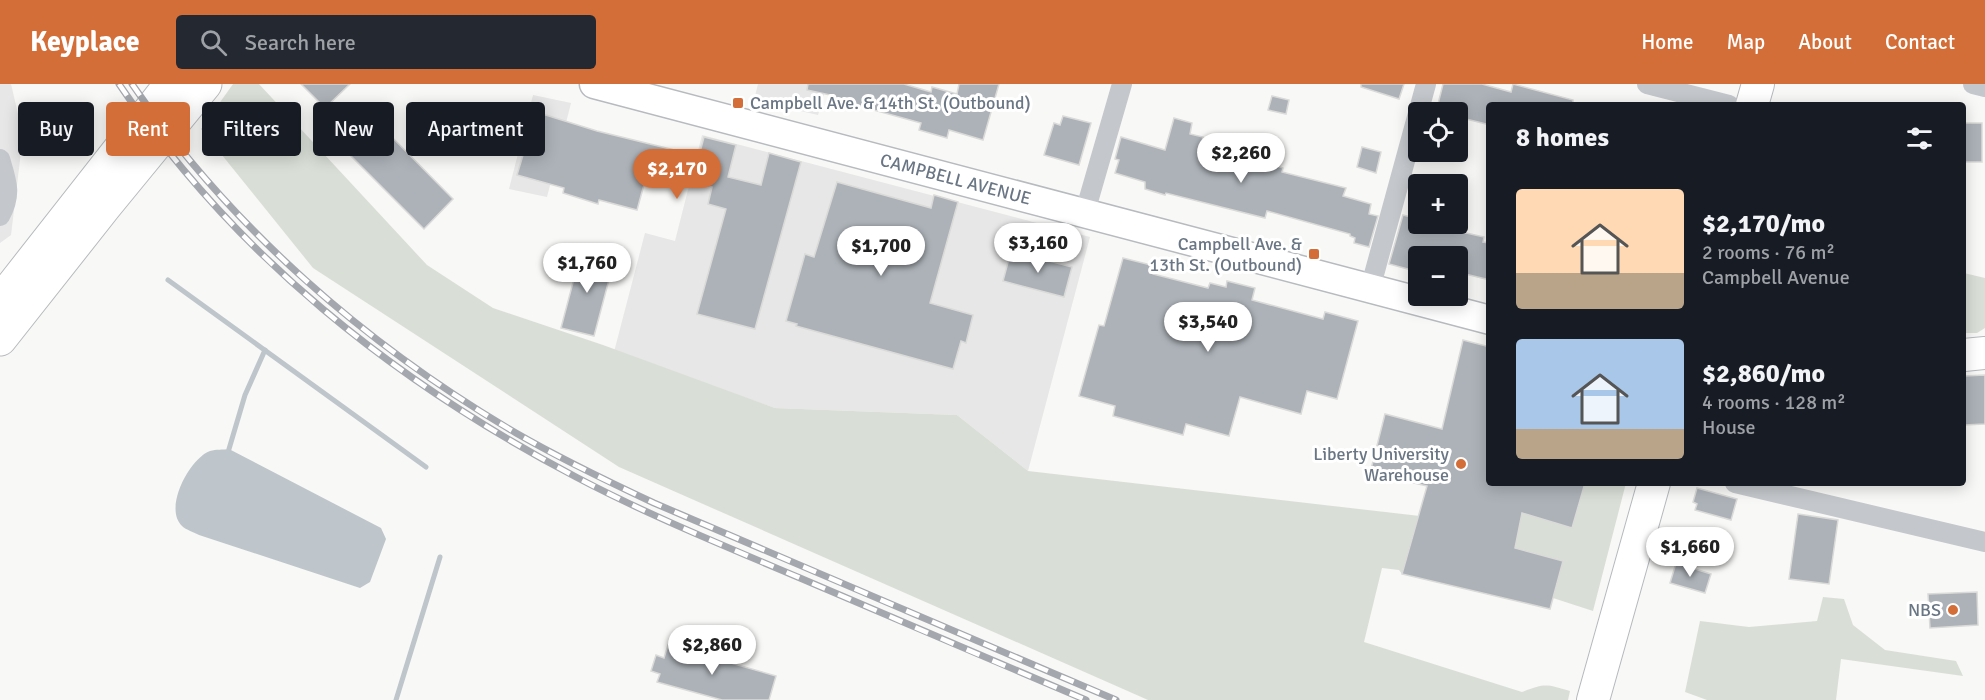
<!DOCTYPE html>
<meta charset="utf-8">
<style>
:root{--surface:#171b24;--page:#242831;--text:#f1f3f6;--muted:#9ea1a6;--accent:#d46e39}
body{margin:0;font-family:Signika,sans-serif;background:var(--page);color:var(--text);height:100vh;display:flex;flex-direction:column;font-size:22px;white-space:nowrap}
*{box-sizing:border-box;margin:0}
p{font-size:20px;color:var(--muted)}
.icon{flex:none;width:33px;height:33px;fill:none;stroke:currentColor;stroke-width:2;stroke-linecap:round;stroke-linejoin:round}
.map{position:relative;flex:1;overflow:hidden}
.drawer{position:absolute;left:1486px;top:18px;width:480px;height:384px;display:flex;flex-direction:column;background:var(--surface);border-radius:6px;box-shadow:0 3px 15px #0003}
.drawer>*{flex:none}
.hud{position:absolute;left:18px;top:18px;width:570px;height:54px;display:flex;gap:12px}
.tools{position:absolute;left:1408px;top:18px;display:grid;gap:12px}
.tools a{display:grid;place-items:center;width:60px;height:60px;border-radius:6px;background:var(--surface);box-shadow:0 3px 15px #0003;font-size:30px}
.price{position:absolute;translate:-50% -51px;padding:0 14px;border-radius:21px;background:#fff;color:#222;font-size:20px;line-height:39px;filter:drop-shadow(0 2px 3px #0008)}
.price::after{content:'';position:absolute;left:50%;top:36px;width:18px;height:14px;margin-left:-9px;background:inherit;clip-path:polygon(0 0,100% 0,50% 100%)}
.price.selected{background:var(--accent);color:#fff}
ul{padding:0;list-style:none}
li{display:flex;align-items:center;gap:18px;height:150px;padding:0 30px}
li span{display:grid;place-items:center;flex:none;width:168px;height:120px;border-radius:6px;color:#555}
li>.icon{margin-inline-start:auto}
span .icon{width:72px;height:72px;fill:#fffc;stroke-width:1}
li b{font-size:26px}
h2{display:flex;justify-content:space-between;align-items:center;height:72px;padding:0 30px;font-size:26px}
.pill{padding:0 21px;border-radius:6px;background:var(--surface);box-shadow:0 3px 15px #0003;font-size:21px;line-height:54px}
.pill.selected{background:var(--accent);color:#fff}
header{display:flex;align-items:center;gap:36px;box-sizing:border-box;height:84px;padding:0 30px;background:var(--accent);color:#fff}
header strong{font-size:28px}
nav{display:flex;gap:33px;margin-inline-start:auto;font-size:21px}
.search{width:420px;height:54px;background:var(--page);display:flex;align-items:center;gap:15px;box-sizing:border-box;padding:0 21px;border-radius:6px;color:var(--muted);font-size:22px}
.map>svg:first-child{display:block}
.built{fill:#e6e7e6}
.green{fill:#d9dfd7}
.water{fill:#bec6cb}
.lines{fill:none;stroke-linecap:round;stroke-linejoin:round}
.stream{stroke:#bec6cb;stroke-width:5}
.building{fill:#acb2b8;stroke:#dadad8;stroke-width:1.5}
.secondary-casing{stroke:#b7bbbf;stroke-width:31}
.primary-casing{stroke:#b6b9bd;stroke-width:34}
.highway-casing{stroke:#b7babd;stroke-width:35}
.street{stroke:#c4c7cb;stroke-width:20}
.secondary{stroke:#fff;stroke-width:28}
.primary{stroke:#fff;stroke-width:32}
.highway{stroke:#fff;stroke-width:33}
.rail-casing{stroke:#a4a8ae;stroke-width:7}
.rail{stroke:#fff;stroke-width:4.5;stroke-dasharray:14;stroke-linecap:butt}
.poi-dot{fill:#d46e39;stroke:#fff;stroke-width:2}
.labels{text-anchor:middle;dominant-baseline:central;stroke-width:6;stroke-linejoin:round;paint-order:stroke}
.poi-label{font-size:18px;fill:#6a7684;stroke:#fff;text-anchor:end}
.street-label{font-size:18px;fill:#6a7684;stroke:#fff}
</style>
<header>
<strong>Keyplace</strong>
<div class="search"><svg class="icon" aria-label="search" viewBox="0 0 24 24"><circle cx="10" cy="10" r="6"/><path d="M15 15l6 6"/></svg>Search here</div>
<nav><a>Home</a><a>Map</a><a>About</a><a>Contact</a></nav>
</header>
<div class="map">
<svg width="1985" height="616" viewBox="0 0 1985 616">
<rect width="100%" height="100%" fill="#f8f8f6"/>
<g class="built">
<polygon points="0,0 11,0 23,51 11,151 0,159"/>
<polygon points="758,0 827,0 818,31 754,16"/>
<polygon points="533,11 571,19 547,113 509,105"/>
<polygon points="702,51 1090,153 1028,387 957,331 775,324 614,268 645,149 675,157"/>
</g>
<g class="green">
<path d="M233,0H259L427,181L493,224L603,261L775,324L957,331L1028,387L1420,432L1402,490L1399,486L1382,484L1364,558L1522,608C1545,599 1546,600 1570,607L1568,616H1148L619,383L313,184L201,45Z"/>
<polygon points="1964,189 1985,194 1985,244 1977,249 1964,249"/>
<polygon points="1585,399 1626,399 1593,527 1553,514 1563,477 1515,464 1522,429 1572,444"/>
<polygon points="1823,513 1844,515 1853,541 1885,566 1956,577 1963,592 1841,575 1836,616 1707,616 1685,608 1700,537 1749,543 1817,537"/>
</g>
<path class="water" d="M229,365L381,444L386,455L370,498L360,504L199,451C194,448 186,446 182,442C163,424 190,374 210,367C216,365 223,366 229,365Z"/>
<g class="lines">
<g class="stream">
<polyline points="168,196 426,383"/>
<polyline points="229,365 245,311 265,266"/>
<polyline points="396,616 440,473"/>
</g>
</g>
<g class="building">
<polygon points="301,0 350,0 325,24"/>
<polygon points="808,0 904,0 931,8 932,3 957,10 959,0 999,0 983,56 949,46 947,54 919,46 921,39 834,15 835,12 807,6"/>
<polygon points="1361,0 1404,0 1399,15 1361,3"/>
<polygon points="1443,0 1482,0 1511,8 1513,0 1573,16 1573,21 1490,21 1490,41 1458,33 1458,28 1436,28"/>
<polygon points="1272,12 1289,16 1286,30 1268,26"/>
<polygon points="536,28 597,47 699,72 704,53 736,61 728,93 761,101 769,69 801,78 755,245 697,230 726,125 708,120 712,103 681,95 677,105 645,97 637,126 599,116 598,120 563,109 564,104 517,91"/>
<polygon points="1063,32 1091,39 1079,81 1044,71 1054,39 1060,41"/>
<polygon points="1174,34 1192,39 1190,50 1203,53 1200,65 1259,80 1260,77 1283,84 1282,88 1346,104 1343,112 1371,120 1369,130 1378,132 1369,163 1354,159 1355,154 1350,152 1350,150 1267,127 1265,134 1166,109 1165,111 1145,105 1145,98 1115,89 1119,76 1115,75 1121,53 1165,66"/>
<polygon points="374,35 453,115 424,145 344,65"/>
<rect x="1964" y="39" width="18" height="39"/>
<polygon points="1362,63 1381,68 1376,89 1357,83"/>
<polygon points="837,98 931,124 934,111 958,118 930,219 973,231 966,259 961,257 953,285 796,242 797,240 786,237 805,170 814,173"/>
<polygon points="1403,131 1419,135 1419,140 1461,140 1460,146 1462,148 1484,153 1483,158 1490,159 1490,196 1465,190 1466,186 1463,185 1466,172 1419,172 1419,188 1389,180"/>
<polygon points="1011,167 1072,183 1064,213 1003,197"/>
<polygon points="581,168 614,177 594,252 561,244"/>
<polygon points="1123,174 1155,182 1153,190 1208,204 1210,199 1226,203 1227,197 1255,204 1252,216 1323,235 1325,228 1358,237 1337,315 1307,307 1301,330 1240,313 1229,352 1186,340 1183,351 1113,332 1115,322 1079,312 1099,241 1104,242"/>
<polygon points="1463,256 1490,263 1490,399 1585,399 1572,444 1522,429 1515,464 1563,477 1550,525 1402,490 1427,402 1370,389 1385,330 1442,345"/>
<polygon points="1985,291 1985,340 1964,341 1964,292"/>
<polygon points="1697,404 1737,415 1731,436 1695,426 1697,420 1693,418"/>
<polygon points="1798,430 1838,436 1829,500 1789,495"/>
<polygon points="1676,479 1711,490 1705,509 1670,499"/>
<polygon points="1977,508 1978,541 1930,544 1928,510"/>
<polygon points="668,561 776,592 769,616 722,616 657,598 660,590 651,587 656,571 664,574"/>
</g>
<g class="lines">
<defs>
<g id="secondary">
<path id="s1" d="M594,0L1490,236"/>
</g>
<g id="primary">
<polyline points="1752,21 1758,0"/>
<polyline points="1964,271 1985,269"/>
<polyline points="1593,616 1654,399"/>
</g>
<g id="highway">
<polyline points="0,218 171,0"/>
<polyline points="0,255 105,122 205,0"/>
</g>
</defs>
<use href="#secondary" class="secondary-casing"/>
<use href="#primary" class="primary-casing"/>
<use href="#highway" class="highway-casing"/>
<g class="street">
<polyline points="1647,0 1729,21"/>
<polyline points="1973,0 1985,3"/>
<path d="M0,75C7,98 12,110 0,132"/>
<polyline points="1085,128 1122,0"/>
<polyline points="1370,205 1426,0"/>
<polyline points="1735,399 1985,458"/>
</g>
<use href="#secondary" class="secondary"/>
<use href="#primary" class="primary"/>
<use href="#highway" class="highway"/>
<defs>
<g id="rail">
<path d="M119,0C235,172 394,297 576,393C648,431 725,462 800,494C896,535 991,576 1086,616"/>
<path d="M132,0C231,144 366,261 516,349C561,375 607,397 654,419L1116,616"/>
</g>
</defs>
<use href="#rail" class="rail-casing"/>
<use href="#rail" class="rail"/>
</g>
<g class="poi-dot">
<rect x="732" y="13" width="12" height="12" rx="3"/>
<rect x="1308" y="164" width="12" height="12" rx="3"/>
<circle cx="1461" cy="380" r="6"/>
<circle cx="1953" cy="526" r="6"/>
</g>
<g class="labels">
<g class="poi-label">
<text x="750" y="19" text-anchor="start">Campbell Ave. &amp; 14th St. (Outbound)</text>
<text x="1302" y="160">Campbell Ave. &amp;<tspan x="1302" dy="21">13th St. (Outbound)</tspan></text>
<text x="1449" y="370">Liberty University<tspan x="1449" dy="21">Warehouse</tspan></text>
<text x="1941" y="526">NBS</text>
</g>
<g class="street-label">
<text stroke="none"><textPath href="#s1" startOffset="374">CAMPBELL AVENUE</textPath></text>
</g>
</g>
</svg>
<div class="tools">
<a><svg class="icon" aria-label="locate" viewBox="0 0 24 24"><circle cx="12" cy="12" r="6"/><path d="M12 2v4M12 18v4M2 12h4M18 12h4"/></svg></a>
<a>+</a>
<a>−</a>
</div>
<b class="price" style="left:1241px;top:100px">$2,260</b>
<b class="price selected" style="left:677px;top:116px">$2,170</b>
<b class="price" style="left:1038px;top:190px">$3,160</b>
<b class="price" style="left:881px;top:193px">$1,700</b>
<b class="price" style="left:587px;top:210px">$1,760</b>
<b class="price" style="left:1208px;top:269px">$3,540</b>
<b class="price" style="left:1690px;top:494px">$1,660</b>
<b class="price" style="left:712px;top:592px">$2,860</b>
<div class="hud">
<a class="pill">Buy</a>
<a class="pill selected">Rent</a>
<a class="pill">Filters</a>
<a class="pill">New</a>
<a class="pill">Apartment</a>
</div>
<section class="drawer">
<h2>8 homes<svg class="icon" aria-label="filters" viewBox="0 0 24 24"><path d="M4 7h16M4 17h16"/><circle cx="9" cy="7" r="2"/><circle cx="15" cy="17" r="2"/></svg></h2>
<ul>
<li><span style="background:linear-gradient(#ffd9b3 70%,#b9a48a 0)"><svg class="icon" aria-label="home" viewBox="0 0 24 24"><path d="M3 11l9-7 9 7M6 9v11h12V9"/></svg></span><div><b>$2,170/mo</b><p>2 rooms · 76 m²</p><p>Campbell Avenue</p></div></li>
<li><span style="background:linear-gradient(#a9c7e8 75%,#b9a48a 0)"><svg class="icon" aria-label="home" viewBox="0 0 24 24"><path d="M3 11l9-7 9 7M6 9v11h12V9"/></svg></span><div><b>$2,860/mo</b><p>4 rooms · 128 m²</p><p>House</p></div></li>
</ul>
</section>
</div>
